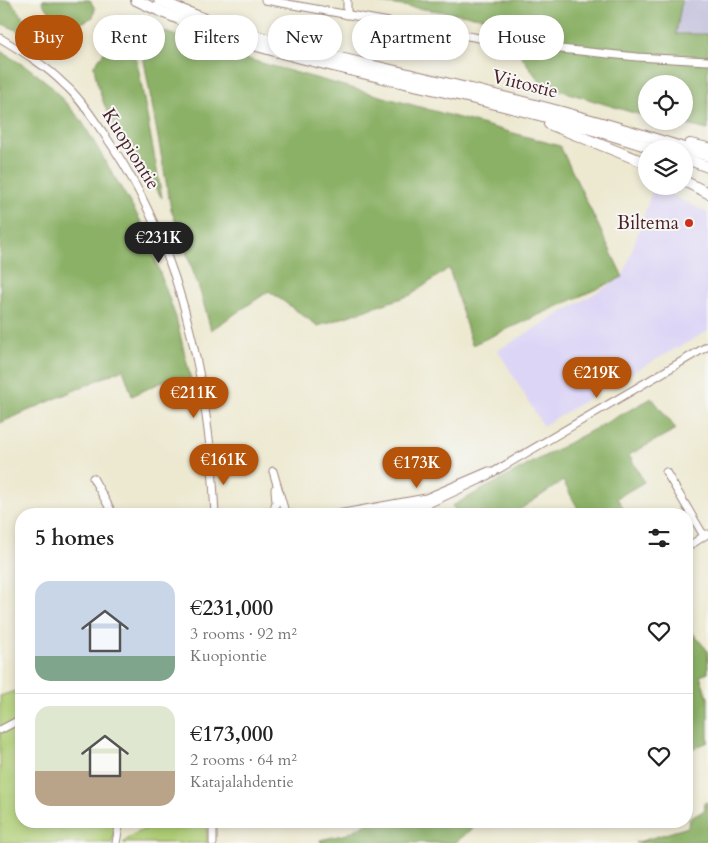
<!DOCTYPE html>
<meta charset="utf-8">
<style>
:root{--surface:#fff;--page:#f6f6f6;--text:#222;--muted:#767676;--line:#e0e0e0;--accent:#b45309}
body{margin:0;font-family:Cardo,serif;background:var(--page);color:var(--text);height:100vh;display:flex;flex-direction:column;font-size:19px;white-space:nowrap}
*{box-sizing:border-box;margin:0}
p{font-size:16px;color:var(--muted)}
.icon{flex:none;width:28px;height:28px;fill:none;stroke:currentColor;stroke-width:2;stroke-linecap:round;stroke-linejoin:round}
.map{position:relative;flex:1;overflow:hidden}
.sheet{position:absolute;left:15px;top:508px;width:678px;height:320px;display:flex;flex-direction:column;background:var(--surface);border-radius:20px;box-shadow:0 2px 8px #0003}
.sheet>*{flex:none}
.top-card{position:absolute;left:15px;top:15px;width:679px;height:45px;display:flex;gap:10px}
.controls{position:absolute;left:638px;top:75px;display:grid;gap:10px}
.controls a{display:grid;place-items:center;width:55px;height:55px;border-radius:50%;background:var(--surface);box-shadow:0 2px 8px #0003;font-size:25px}
.price{position:absolute;translate:-50% -42px;padding:0 11px;border-radius:18px;background:var(--accent);color:#fff;font-size:16px;line-height:32px;filter:drop-shadow(0 1px 2px #0008)}
.price::after{content:'';position:absolute;left:50%;top:30px;width:15px;height:11px;margin-left:-8px;background:inherit;clip-path:polygon(0 0,100% 0,50% 100%)}
.price.active{background:#222;color:#fff}
ul{padding:0;list-style:none}
li{display:flex;align-items:center;gap:15px;height:125px;padding:0 20px}
li+li{border-top:1px solid var(--line)}
li span{display:grid;place-items:center;flex:none;width:140px;height:100px;border-radius:15px;color:#555}
li>.icon{margin-inline-start:auto}
span .icon{width:60px;height:60px;fill:#fffc;stroke-width:1}
li b{font-size:21px}
h2{display:flex;justify-content:space-between;align-items:center;height:60px;padding:0 20px;font-size:21px}
.pill{padding:0 18px;border-radius:22px;background:var(--surface);box-shadow:0 2px 8px #0003;font-size:18px;line-height:45px}
.pill.active{background:var(--accent);color:#fff}
.map>svg:first-child{display:block}
.built{fill:#ddd5f6}
.industrial{fill:#c2c1dc}
.green{fill:#afce75;stroke:#7c7650}
.forest{fill:#8bb166;stroke:#6a6848}
.lines{fill:none;stroke-linecap:round;stroke-linejoin:round}
.minor-casing{stroke:#9c847e;stroke-width:9}
.highway-casing{stroke:#9c847e;stroke-width:12}
.minor{stroke:#fff;stroke-width:7}
.highway{stroke:#fff;stroke-width:10}
.poi-dot{fill:#c8321e;stroke:#f6f6f2;stroke-width:2}
.labels{text-anchor:middle;dominant-baseline:central;stroke-width:4;stroke-linejoin:round;paint-order:stroke}
.street-label{font-size:19px;fill:#4a1f2b;stroke:#f6f6f2}
.poi-label{font-size:19px;fill:#4a1f2b;stroke:#f6f6f2;text-anchor:end}
</style>
<div class="map">
<svg width="708" height="843" viewBox="0 0 708 843">
<rect width="100%" height="100%" fill="#f6f6f2"/>
<filter id="ink" filterUnits="userSpaceOnUse"><feTurbulence type="fractalNoise" baseFrequency=".02" numOctaves="2"/><feDisplacementMap in="SourceGraphic" scale="10" xChannelSelector="R" yChannelSelector="G"/><feConvolveMatrix kernelMatrix="1 2 1 2 8 2 1 2 1" color-interpolation-filters="sRGB"/></filter>
<filter id="wash" filterUnits="userSpaceOnUse"><feTurbulence type="fractalNoise" baseFrequency=".0096" numOctaves="4" result="noise"/><feDisplacementMap in="SourceGraphic" scale="20" xChannelSelector="R" yChannelSelector="G"/><feGaussianBlur stdDeviation="1.12" result="paint"/><feColorMatrix in="noise" values="0 0 0 0 0 0 0 0 0 0 0 0 0 0 0 0 0 1.4 0 .05"/><feComposite in="paint" operator="in"/></filter>
<g filter="url(#wash)">
<rect width="100%" height="100%" fill="#ede9d1"/>
<polygon class="built" points="654,186 708,213 708,331 624,377 543,426 498,350 623,277"/>
<polygon class="industrial" points="682,0 708,0 708,34 676,34"/>
<g class="green">
<polygon points="21,689 21,821 117,821 112,843 0,843 0,696"/>
<polygon points="164,821 207,821 207,843 123,843 132,835"/>
</g>
<g class="forest">
<path d="M0,0H9C17,8 25,19 28,30L24,33L0,23Z"/>
<polygon points="42,0 90,0 95,9 93,17 74,27 67,27 45,7"/>
<polygon points="360,0 682,0 676,34 708,34 708,130 670,121 684,121 684,84 646,84 646,116 634,113 542,85 495,19"/>
<path d="M119,22L130,23L162,198C135,157 99,115 94,65L114,40Z"/>
<polygon points="137,22 222,52 560,146 623,277 472,345 449,268 411,295 318,326 269,291 211,330 201,294 171,209"/>
<polygon points="0,51 30,69 49,84 81,120 143,225 176,318 198,409 170,378 132,396 123,369 0,423"/>
<polygon points="652,398 676,429 629,455 644,482 617,498 627,514 581,514 563,481 513,514 458,514 452,506"/>
<polygon points="690,630 708,651 708,673 700,676 708,698 708,742 686,752 686,633"/>
<polygon points="708,802 708,841 635,843 688,827 689,819 705,810 704,803"/>
<polygon points="370,821 482,821 455,843 321,843 320,840 347,834"/>
</g>
</g>
<g filter="url(#ink)">
<g class="lines">
<defs>
<g id="minor">
<polyline points="265,0 513,44 637,57 708,61"/>
<polyline points="347,0 347,15"/>
<path d="M0,38C23,52 45,65 64,84C80,98 92,117 104,134C181,243 209,382 215,514"/>
<polyline points="273,471 285,512"/>
<polyline points="666,472 704,536"/>
<polyline points="93,478 113,514"/>
<polyline points="273,513 276,502 275,489"/>
<polyline points="338,514 426,498 489,471"/>
<polyline points="373,514 428,504 480,480 708,346"/>
<polyline points="686,548 707,534"/>
<polyline points="0,730 21,719"/>
<polyline points="213,821 213,843"/>
<polyline points="116,843 120,821"/>
</g>
<g id="highway">
<path d="M136,0C225,43 318,63 414,85C495,103 576,123 655,149"/>
<path d="M159,0C241,38 329,55 416,76C515,99 612,123 708,156"/>
<polyline points="549,124 646,163"/>
<polyline points="690,144 708,148"/>
<polyline points="684,158 708,167"/>
<polyline points="684,181 708,193"/>
</g>
</defs>
<use href="#minor" class="minor-casing"/>
<use href="#highway" class="highway-casing"/>
<use href="#minor" class="minor"/>
<use href="#highway" class="highway"/>
</g>
</g>
<circle class="poi-dot" cx="689" cy="223" r="5"/>
<g class="labels">
<g class="street-label">
<text transform="translate(525 84) rotate(14)">Viitostie</text>
<text transform="translate(131 149) rotate(58)">Kuopiontie</text>
</g>
<g class="poi-label">
<text x="679" y="223">Biltema</text>
</g>
</g>
</svg>
<div class="controls">
<a><svg class="icon" aria-label="locate" viewBox="0 0 24 24"><circle cx="12" cy="12" r="6"/><path d="M12 2v4M12 18v4M2 12h4M18 12h4"/></svg></a>
<a><svg class="icon" aria-label="layers" viewBox="0 0 24 24"><path d="M12 4l9 5-9 5-9-5zM3 14l9 5 9-5"/></svg></a>
</div>
<b class="price active" style="left:159px;top:264px">€231K</b>
<b class="price" style="left:597px;top:399px">€219K</b>
<b class="price" style="left:194px;top:419px">€211K</b>
<b class="price" style="left:224px;top:486px">€161K</b>
<b class="price" style="left:417px;top:489px">€173K</b>
<div class="top-card">
<a class="pill active">Buy</a>
<a class="pill">Rent</a>
<a class="pill">Filters</a>
<a class="pill">New</a>
<a class="pill">Apartment</a>
<a class="pill">House</a>
</div>
<section class="sheet">
<h2>5 homes<svg class="icon" aria-label="filters" viewBox="0 0 24 24"><path d="M4 7h16M4 17h16"/><circle cx="9" cy="7" r="2"/><circle cx="15" cy="17" r="2"/></svg></h2>
<ul>
<li><span style="background:linear-gradient(#c9d6e8 75%,#7fa58c 0)"><svg class="icon" aria-label="home" viewBox="0 0 24 24"><path d="M3 11l9-7 9 7M6 9v11h12V9"/></svg></span><div><b>€231,000</b><p>3 rooms · 92 m²</p><p>Kuopiontie</p></div><svg class="icon" aria-label="heart" viewBox="0 0 24 24"><path d="M12 20l-8-8c-3-5 5-10 8-4 3-6 11-1 8 4z"/></svg></li>
<li><span style="background:linear-gradient(#dfe7d0 65%,#b9a48a 0)"><svg class="icon" aria-label="home" viewBox="0 0 24 24"><path d="M3 11l9-7 9 7M6 9v11h12V9"/></svg></span><div><b>€173,000</b><p>2 rooms · 64 m²</p><p>Katajalahdentie</p></div><svg class="icon" aria-label="heart" viewBox="0 0 24 24"><path d="M12 20l-8-8c-3-5 5-10 8-4 3-6 11-1 8 4z"/></svg></li>
</ul>
</section>
</div>
